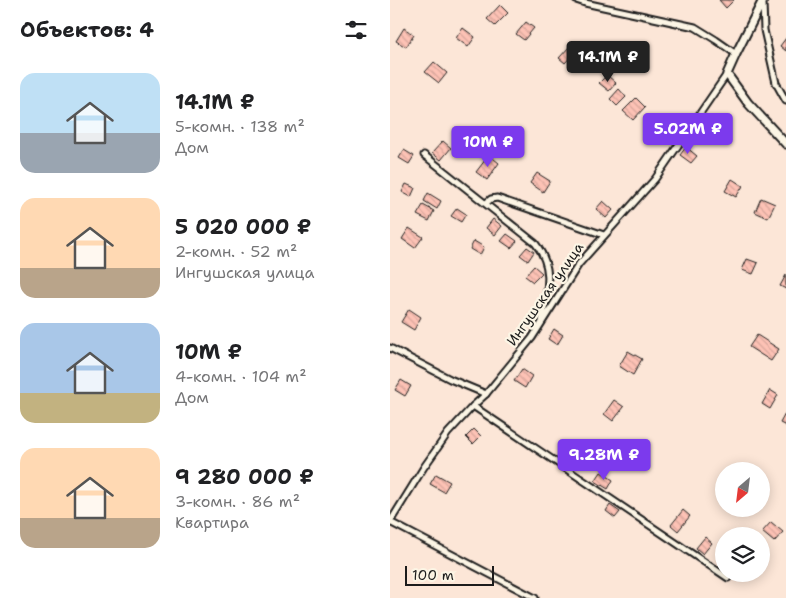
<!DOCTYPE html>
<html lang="ru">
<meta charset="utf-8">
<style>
:root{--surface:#fff;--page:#f2f2f2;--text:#202124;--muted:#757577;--accent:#7c3aed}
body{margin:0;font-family:"Shantell Sans",sans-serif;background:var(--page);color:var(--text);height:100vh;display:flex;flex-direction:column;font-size:19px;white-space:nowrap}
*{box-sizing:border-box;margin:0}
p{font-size:16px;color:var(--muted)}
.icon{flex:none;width:28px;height:28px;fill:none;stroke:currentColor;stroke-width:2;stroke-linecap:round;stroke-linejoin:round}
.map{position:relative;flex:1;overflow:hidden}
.details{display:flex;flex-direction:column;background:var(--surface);width:390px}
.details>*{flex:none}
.needle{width:32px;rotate:208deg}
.controls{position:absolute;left:325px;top:462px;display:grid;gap:10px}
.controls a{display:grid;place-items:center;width:55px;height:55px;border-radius:50%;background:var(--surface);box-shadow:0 2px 12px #0003;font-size:25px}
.scale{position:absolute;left:15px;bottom:12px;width:89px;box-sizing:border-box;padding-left:5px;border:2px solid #1c1c1c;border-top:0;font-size:14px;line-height:18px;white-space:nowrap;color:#1c1c1c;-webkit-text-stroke:4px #fcf5e5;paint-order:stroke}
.price{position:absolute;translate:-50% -42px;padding:0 11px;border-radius:5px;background:var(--accent);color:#fff;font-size:16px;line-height:32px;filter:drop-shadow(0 1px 2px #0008)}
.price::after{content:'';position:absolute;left:50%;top:30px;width:15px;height:11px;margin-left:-8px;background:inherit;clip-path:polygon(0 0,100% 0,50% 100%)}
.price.active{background:#222;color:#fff}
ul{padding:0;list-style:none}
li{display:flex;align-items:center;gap:15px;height:125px;padding:0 20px}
li span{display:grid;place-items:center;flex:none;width:140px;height:100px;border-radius:15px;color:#555}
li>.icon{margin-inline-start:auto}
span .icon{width:60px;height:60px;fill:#fffc;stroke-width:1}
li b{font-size:21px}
h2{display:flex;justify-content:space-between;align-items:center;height:60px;padding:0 20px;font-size:21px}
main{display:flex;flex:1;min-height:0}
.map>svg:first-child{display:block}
.building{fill:url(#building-back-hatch);stroke:#1c1c1c}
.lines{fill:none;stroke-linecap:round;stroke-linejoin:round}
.street-casing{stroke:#1c1c1c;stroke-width:9}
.secondary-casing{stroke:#1c1c1c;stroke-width:11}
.street{stroke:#fcf5e5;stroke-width:5}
.secondary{stroke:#fcf5e5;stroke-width:7}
.labels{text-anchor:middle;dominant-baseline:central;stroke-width:4.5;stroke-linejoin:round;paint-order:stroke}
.street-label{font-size:14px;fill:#1c1c1c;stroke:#fcf5e5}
</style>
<main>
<section class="details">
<h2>Объектов: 4<svg class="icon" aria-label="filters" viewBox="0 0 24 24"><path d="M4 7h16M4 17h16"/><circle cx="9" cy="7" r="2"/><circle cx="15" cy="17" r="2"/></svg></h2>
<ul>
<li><span style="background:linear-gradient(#bfe0f5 60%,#9aa5b1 0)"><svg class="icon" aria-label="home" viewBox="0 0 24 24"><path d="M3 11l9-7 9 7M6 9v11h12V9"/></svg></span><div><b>14.1M ₽</b><p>5-комн. · 138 m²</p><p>Дом</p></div></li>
<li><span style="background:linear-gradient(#ffd9b3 70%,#b9a48a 0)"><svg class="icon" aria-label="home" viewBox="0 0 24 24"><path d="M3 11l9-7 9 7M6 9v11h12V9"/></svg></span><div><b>5 020 000 ₽</b><p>2-комн. · 52 m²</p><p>Ингушская улица</p></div></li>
<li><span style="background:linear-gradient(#a9c7e8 70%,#c2b280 0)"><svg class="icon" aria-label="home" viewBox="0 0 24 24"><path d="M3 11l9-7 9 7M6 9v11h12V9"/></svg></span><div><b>10M ₽</b><p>4-комн. · 104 m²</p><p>Дом</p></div></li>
<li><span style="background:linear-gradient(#ffd9b3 70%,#b9a48a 0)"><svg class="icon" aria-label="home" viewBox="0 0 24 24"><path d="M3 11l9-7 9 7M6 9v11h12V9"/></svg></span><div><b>9 280 000 ₽</b><p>3-комн. · 86 m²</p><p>Квартира</p></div></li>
</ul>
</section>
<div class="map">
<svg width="396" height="598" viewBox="0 0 396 598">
<defs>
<pattern id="building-back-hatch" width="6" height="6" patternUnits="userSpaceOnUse" patternTransform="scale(1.25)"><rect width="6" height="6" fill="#fdc2b5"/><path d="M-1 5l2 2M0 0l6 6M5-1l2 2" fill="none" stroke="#d8a69b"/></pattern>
</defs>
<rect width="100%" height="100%" fill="#fce6d7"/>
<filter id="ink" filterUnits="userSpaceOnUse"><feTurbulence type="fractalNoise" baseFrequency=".02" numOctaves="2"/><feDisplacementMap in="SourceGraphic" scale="10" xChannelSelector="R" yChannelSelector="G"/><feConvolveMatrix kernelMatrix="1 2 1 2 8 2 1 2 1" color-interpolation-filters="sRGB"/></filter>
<g filter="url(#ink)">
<g class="building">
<polygon points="329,0 344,0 336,8"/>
<polygon points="110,5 118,13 105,26 97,19"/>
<polygon points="136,22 144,28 134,40 126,34"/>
<polygon points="14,28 24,35 16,47 6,41"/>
<polygon points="73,28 85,37 78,47 66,38"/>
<polygon points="396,38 396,51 390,46"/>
<polygon points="180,46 186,51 175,63 169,58"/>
<polygon points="44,62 57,73 49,83 35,72"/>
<polygon points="217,75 226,83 219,91 209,83"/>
<polygon points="229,89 236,97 227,106 220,99"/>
<polygon points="246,98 255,107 243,120 233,111"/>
<polygon points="53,141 61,148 51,160 42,153"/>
<polygon points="296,147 307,156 301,163 290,155"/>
<polygon points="14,150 24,156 19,164 9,158"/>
<polygon points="99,155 109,163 97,180 86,172"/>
<polygon points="147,173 160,181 153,192 140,183"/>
<polygon points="342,179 353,186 346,197 335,191"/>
<polygon points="16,184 25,188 21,197 12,192"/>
<polygon points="38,193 51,201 47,209 34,201"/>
<polygon points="371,198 385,204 378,218 365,212"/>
<polygon points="213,201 223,210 216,218 206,209"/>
<polygon points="33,205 44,211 39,221 27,215"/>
<polygon points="67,208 76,214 71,222 61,216"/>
<polygon points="103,219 112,226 105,235 96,228"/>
<polygon points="19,228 33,237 25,248 12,239"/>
<polygon points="117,234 127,241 121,248 111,241"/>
<polygon points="84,241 94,247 90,255 80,249"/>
<polygon points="137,247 144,252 138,261 130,255"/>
<polygon points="357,259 368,263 363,274 352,270"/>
<polygon points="144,266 152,273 143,282 135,276"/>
<polygon points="396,275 396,289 390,286"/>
<polygon points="19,309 31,317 24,330 11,322"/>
<polygon points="164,329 173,335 167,345 158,339"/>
<polygon points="367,335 389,349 381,361 359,347"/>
<polygon points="238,351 252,359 243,375 229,366"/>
<polygon points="132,369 142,376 135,388 124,381"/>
<polygon points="11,380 21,386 15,396 5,390"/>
<polygon points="380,390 388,395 380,409 372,404"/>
<polygon points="224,400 234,407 223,421 214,414"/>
<polygon points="396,412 396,426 390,423"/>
<polygon points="84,429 91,436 83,444 76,437"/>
<polygon points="246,447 253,453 245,462 238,457"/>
<polygon points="211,472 223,480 218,489 205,481"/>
<polygon points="46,474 60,482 54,492 40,484"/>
<polygon points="220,505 230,512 225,518 216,511"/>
<polygon points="293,510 300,516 288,531 281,525"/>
<polygon points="381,522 393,532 384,542 372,532"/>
<polygon points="315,537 322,543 313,554 306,548"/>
</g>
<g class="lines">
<defs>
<g id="street">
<polyline points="186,0 195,3 305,27 326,40 346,54"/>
<polyline points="373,3 374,30 386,83 396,101"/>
<path d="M34,155L145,243C165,268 157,291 152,320"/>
<polyline points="96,203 101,199 107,198 214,235"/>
<polyline points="0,348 60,379 96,394"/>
<polyline points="83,406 338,578"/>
<polyline points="0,522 34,467 58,433 83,406 96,394 142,338 189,264 265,179 337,74"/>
<polyline points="0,522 145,598"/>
</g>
<polyline id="secondary" points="373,0 346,54 337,74 358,103 396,144"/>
</defs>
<use href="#street" class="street-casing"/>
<use href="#secondary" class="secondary-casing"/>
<use href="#street" class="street"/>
<use href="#secondary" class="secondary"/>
</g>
</g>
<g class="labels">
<g class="street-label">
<text transform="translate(155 294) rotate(-55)">Ингушская улица</text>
</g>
</g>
</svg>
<div class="controls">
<a><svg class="needle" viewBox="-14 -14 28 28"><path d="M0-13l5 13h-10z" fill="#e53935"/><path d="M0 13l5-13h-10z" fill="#757577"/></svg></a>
<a><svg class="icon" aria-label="layers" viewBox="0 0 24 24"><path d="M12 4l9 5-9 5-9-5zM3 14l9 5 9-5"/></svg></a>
</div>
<div class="scale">100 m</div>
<b class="price active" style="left:218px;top:83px">14.1M ₽</b>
<b class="price" style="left:298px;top:155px">5.02M ₽</b>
<b class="price" style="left:98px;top:168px">10M ₽</b>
<b class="price" style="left:214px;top:481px">9.28M ₽</b>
</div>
</main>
